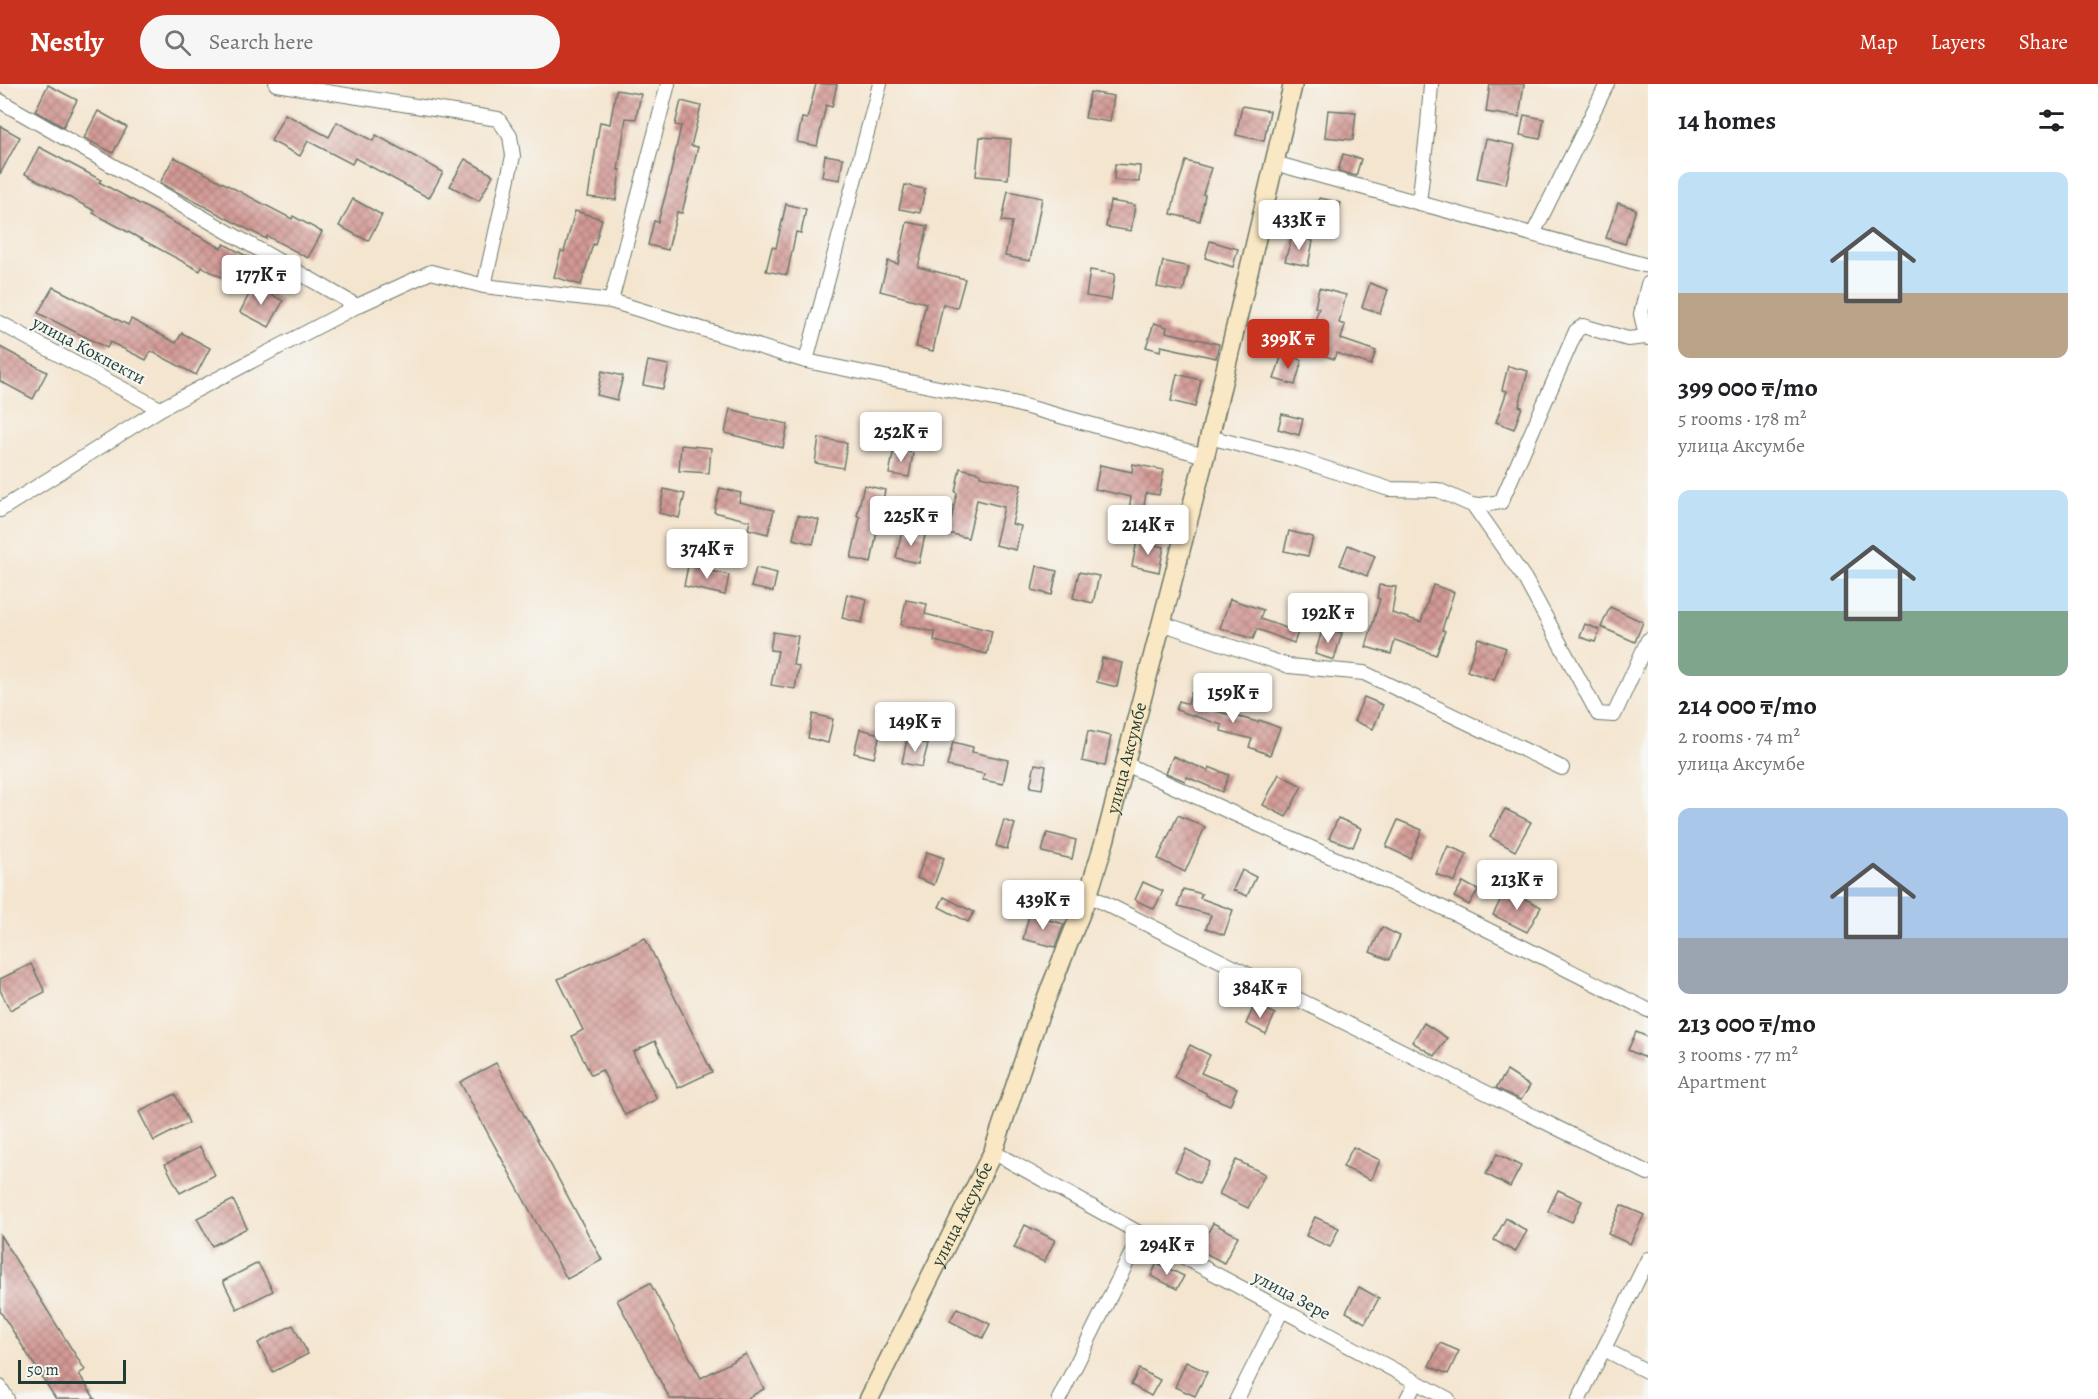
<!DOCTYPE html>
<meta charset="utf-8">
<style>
:root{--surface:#fff;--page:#f6f6f6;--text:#202124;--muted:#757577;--accent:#c8321e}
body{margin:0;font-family:Alegreya,serif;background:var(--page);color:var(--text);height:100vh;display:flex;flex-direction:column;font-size:22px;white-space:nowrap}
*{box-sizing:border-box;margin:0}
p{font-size:20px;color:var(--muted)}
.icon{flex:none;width:33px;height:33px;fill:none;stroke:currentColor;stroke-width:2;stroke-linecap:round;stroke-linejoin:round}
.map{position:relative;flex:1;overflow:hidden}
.side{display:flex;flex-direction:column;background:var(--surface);width:450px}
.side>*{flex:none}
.scale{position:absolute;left:18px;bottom:15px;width:108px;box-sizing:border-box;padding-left:6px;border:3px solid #1f3d34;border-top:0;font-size:16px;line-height:21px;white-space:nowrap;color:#1f3d34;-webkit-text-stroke:4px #f6f6f2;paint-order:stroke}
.price{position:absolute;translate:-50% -51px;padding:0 14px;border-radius:6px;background:#fff;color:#222;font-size:20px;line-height:39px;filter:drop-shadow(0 2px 3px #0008)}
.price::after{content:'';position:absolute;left:50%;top:36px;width:18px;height:14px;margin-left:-9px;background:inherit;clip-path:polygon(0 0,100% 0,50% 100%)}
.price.on{background:var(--accent);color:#fff}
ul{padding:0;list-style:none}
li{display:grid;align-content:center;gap:12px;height:318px;padding:0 30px}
li span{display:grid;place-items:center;height:186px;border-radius:12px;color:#555}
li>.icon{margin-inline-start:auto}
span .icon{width:108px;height:108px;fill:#fffc;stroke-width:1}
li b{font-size:26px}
h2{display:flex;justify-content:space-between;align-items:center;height:72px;padding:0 30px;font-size:26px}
header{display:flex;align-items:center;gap:36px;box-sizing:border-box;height:84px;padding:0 30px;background:var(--accent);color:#fff}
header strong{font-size:28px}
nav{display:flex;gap:33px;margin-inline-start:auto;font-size:21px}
.search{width:420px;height:54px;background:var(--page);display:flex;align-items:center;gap:15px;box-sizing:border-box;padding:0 21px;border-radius:33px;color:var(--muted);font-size:22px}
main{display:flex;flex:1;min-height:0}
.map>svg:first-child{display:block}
.building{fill:url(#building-cross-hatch)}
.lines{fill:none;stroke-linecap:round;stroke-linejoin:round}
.minor-casing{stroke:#6a786a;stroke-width:16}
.secondary-casing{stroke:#6a786a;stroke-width:21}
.minor{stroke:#fff;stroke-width:14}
.secondary{stroke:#fae7c3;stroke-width:18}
.labels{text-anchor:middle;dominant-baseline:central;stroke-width:4.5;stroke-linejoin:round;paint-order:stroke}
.street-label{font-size:18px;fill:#1f3d34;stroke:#f6f6f2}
</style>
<header>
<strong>Nestly</strong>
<div class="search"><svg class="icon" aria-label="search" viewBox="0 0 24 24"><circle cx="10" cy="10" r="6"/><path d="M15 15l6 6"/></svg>Search here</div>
<nav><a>Map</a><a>Layers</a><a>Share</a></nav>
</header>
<main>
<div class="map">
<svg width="1648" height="1315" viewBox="0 0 1648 1315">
<defs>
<pattern id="building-cross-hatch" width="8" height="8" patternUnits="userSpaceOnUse" patternTransform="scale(1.5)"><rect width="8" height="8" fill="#d39995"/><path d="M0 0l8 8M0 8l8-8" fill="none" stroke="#ab7e7a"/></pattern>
</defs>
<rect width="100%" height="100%" fill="#f6f6f2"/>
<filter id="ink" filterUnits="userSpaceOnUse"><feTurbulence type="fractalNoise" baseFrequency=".0167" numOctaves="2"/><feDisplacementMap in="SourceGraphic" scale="12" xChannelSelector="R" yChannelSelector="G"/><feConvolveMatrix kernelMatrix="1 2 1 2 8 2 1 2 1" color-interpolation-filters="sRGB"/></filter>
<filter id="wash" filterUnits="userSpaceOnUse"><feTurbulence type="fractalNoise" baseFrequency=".008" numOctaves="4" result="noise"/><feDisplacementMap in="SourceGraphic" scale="24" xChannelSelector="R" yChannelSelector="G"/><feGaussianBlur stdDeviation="1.35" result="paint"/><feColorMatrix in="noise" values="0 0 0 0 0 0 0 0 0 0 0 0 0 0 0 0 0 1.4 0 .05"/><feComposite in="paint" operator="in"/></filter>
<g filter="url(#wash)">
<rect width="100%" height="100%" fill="#f4e5cf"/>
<g id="blocks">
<g class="building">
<polygon points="816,0 837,0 832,23 826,21 817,62 797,58 802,34 807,35"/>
<polygon points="1490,0 1524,0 1519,33 1486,28"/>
<polygon points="48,1 77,16 63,43 35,27"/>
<polygon points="616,6 641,10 636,35 626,34 618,86 620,86 616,116 588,113 600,38 610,40"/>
<polygon points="1090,8 1114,12 1110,38 1085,34"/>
<polygon points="681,17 701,22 691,62 698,63 682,129 677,128 668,166 648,161 654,137 658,138 668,101 681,42 675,41"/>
<polygon points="1242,22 1270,27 1264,57 1236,51"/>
<polygon points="1328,26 1356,28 1353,56 1325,53"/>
<polygon points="98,27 127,43 113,69 84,54"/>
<polygon points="285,30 329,53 337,38 373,57 376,51 443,88 429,114 355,74 352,80 308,57 300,72 271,57"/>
<polygon points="1524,31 1544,35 1540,55 1520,51"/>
<polygon points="0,42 20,53 0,90"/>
<polygon points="980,53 1011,55 1008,95 976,92"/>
<polygon points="1486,55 1515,61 1506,100 1477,94"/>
<polygon points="39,63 101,96 99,98 221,164 224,160 252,175 238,202 202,183 200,187 130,149 93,129 95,127 25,90"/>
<polygon points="1343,70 1361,75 1356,92 1338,87"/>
<polygon points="825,71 843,74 840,96 822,93"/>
<polygon points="174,73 292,135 293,132 322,148 308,174 267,152 266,155 160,99"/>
<polygon points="465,75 493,91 479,117 450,102"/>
<polygon points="1186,77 1211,84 1203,110 1205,111 1200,137 1171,130 1177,104"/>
<polygon points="1115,80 1140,82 1139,98 1114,96"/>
<polygon points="905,101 925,105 920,129 899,125"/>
<polygon points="1008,107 1042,114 1030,177 1005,172 1012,138 1002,137"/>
<polygon points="1320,114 1341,119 1334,146 1313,141"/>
<polygon points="353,115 382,131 368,157 339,142"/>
<polygon points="1110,117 1135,121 1131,147 1106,143"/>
<polygon points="1618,119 1636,125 1625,160 1606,154"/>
<polygon points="786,120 806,125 801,149 796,148 787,191 766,187 772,163 776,164"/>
<polygon points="575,127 602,135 595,161 593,160 581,201 554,193 561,167 564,168"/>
<polygon points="907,138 928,142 918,183 965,195 957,224 943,220 933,267 916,263 926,219 880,207 888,177 898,180"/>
<polygon points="1292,151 1313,157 1308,182 1285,177"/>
<polygon points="1210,157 1238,165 1233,183 1205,174"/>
<polygon points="1163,177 1189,183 1183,208 1157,203"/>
<polygon points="1090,186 1115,190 1111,216 1086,212"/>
<polygon points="1370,199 1388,206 1380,229 1362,223"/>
<polygon points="254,201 283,217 269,243 240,228"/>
<polygon points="53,203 128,241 131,235 176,259 182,249 210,264 196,291 151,267 146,276 110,258 107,264 38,229"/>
<polygon points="1319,204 1346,211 1339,239 1345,241 1341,255 1376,267 1371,281 1336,269 1334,275 1306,265 1319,224 1315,223"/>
<polygon points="1154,239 1167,243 1166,248 1219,260 1216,274 1161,262 1160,267 1146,263"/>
<polygon points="0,263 47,288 33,315 0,297"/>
<polygon points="1282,270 1302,276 1295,301 1274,295"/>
<polygon points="648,277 669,281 663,305 643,301"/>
<polygon points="1508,282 1528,287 1519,322 1522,323 1514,345 1496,338 1507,307 1502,306"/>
<polygon points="602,287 623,292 617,316 597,311"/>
<polygon points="1177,290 1201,296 1195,323 1171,317"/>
<polygon points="730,325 750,330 750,332 788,340 783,364 725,349"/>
<polygon points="1282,330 1303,335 1299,351 1278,345"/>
<polygon points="819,354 847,359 843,384 815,379"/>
<polygon points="681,361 711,364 709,389 679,387"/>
<polygon points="894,365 913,369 909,393 889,390"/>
<polygon points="1133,380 1164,386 1159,411 1146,409 1140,448 1126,446 1131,413 1095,405 1100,381 1132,388"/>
<polygon points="960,384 980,389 980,392 1021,401 1012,440 1021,442 1016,466 995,461 1004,423 977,416 968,454 948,449 957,409 955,408"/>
<polygon points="864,401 885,406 871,479 851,474 860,433 857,432"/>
<polygon points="720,404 741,409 739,418 774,426 768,450 748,445 750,437 714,428"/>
<polygon points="664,405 685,410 679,434 659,429"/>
<polygon points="798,431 819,436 813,460 793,455"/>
<polygon points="902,447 925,451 919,479 896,474"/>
<polygon points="1289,447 1313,453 1308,472 1284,467"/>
<polygon points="1137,457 1164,463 1159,488 1132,482"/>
<polygon points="1348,461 1375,472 1367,492 1340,481"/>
<polygon points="688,482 729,491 725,511 684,502"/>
<polygon points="1037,482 1057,487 1052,511 1032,506"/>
<polygon points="756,484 777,489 773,508 751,503"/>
<polygon points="1079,488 1099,492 1093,519 1073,514"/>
<polygon points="1379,501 1396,503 1392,529 1421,538 1433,501 1454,508 1442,546 1445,547 1436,571 1395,556 1391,570 1366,563 1380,515 1377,514"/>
<polygon points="847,510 867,515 862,539 842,534"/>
<polygon points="1230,515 1263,526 1260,535 1298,548 1294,559 1257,545 1253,555 1220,544"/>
<polygon points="906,516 927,520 925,530 992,547 987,570 934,557 935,548 901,541"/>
<polygon points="1610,523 1643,538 1635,558 1601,543"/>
<polygon points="1585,540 1600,546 1595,558 1580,553"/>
<polygon points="1323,543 1342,549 1334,576 1315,570"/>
<polygon points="773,548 798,552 793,581 799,582 795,605 771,601 778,567 770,566"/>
<polygon points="1478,554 1506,564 1494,596 1467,587"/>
<polygon points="1102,574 1122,579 1117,603 1097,598"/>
<polygon points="1191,609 1212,615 1208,625 1258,638 1259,636 1280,644 1270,671 1249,663 1252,655 1221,647 1222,641 1176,626 1179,617 1188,620"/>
<polygon points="1364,613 1383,621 1373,645 1354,637"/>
<polygon points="813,630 833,635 828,659 808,654"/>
<polygon points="860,645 880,650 874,674 854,669"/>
<polygon points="1088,647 1111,652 1105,682 1082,677"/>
<polygon points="907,655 928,660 922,683 902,679"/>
<polygon points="953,658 973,663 972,668 1008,676 1003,700 983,696 984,690 947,682"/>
<polygon points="1173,672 1208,687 1209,683 1229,691 1222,708 1187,693 1185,697 1166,689"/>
<polygon points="1035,680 1046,682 1042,705 1030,703"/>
<polygon points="1279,690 1302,702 1286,733 1263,721"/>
<polygon points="1505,725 1531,738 1515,767 1490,753"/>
<polygon points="1178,731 1205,743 1185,788 1158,775"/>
<polygon points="1338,734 1361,744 1353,763 1329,754"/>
<polygon points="1004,736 1015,740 1007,765 996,762"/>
<polygon points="1398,736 1422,746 1410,774 1386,763"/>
<polygon points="1047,749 1076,756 1072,775 1042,768"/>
<polygon points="1448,762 1467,770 1455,798 1436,790"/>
<polygon points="927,768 944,774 934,801 917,794"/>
<polygon points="1242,786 1256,793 1247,812 1233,806"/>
<polygon points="1143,798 1163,807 1154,825 1135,816"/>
<polygon points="1463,798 1478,806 1469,821 1454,813"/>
<polygon points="1183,805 1202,810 1200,814 1233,826 1224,851 1206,844 1211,831 1178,822"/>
<polygon points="1506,805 1541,823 1527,848 1493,831"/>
<polygon points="944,813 974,828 968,838 939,823"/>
<polygon points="1029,831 1064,840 1055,863 1023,855"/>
<polygon points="1382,843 1400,852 1389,876 1370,868"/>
<polygon points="645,854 712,988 678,1004 655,957 633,968 657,1015 625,1031 602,986 591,991 572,952 583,946 558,895"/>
<polygon points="31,880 45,908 10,926 0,906 0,895"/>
<polygon points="1255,920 1275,930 1266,950 1246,940"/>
<polygon points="1424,939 1447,954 1435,972 1412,958"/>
<polygon points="1636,948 1648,953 1648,975 1628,966"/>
<polygon points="1190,961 1210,971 1201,989 1237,1004 1230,1021 1206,1011 1206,1009 1174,993"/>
<polygon points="496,979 602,1176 567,1195 460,998"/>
<polygon points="1507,987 1530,1002 1521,1016 1496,1004"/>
<polygon points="175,1010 189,1039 154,1057 139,1028"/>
<polygon points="200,1063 215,1091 180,1109 165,1080"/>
<polygon points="1353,1063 1380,1076 1371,1096 1343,1083"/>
<polygon points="1186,1065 1210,1078 1199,1099 1175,1087"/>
<polygon points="1497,1070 1521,1082 1510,1103 1486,1090"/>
<polygon points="1236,1076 1265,1090 1248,1124 1219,1110"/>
<polygon points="1558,1106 1582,1117 1572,1138 1548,1127"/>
<polygon points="233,1116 247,1144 212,1162 197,1134"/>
<polygon points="1621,1121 1644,1131 1630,1160 1608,1150"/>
<polygon points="1315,1133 1339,1144 1330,1163 1306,1152"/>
<polygon points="1506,1134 1527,1147 1515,1168 1494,1156"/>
<polygon points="1213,1139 1238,1152 1224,1179 1199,1166"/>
<polygon points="1025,1141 1055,1156 1044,1178 1014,1164"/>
<polygon points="0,1151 85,1286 79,1290 95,1315 56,1315 0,1227"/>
<polygon points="258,1179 273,1207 237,1225 223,1197"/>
<polygon points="1157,1179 1184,1192 1177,1205 1151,1192"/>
<polygon points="650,1199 701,1294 746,1270 764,1305 746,1315 670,1315 617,1216"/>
<polygon points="1359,1203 1379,1214 1365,1239 1346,1228"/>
<polygon points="957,1224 990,1240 983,1254 950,1237"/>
<polygon points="293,1241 308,1270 273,1288 258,1259"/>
<polygon points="1440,1259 1459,1267 1448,1290 1429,1282"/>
<polygon points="1186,1278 1207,1288 1195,1312 1175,1303"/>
<polygon points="1139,1285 1160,1296 1151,1312 1131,1301"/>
</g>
</g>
</g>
<g filter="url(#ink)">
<use href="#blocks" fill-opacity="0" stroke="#6a786a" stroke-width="1.5"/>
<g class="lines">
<defs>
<g id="minor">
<polyline points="276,0 498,35 510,52 513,72 484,202"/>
<polyline points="0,17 357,222"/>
<polyline points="1274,79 1648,182"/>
<polyline points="1419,119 1428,41 1431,0"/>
<polyline points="1533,150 1607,0"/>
<polyline points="1648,200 1641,230 1646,253 1648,254"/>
<polyline points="611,217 668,0"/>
<polyline points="0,239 160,325"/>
<polyline points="806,277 880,0"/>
<polyline points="1209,353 1300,376 1389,405 1438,406 1474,422 1525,495 1598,630 1614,631 1648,556"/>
<polyline points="1474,422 1501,418 1576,247 1583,242 1628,255 1646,253"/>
<polyline points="0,426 160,325 357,222 431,188 484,202 611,217 806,277 1013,319 1205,372"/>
<polyline points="1161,539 1289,582 1364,589 1562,684"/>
<path d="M1124,679C1213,722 1304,760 1394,801C1480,840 1563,884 1648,926"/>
<polyline points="1088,811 1648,1089"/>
<polyline points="993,1068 1141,1150 1448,1315"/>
<polyline points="1604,1265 1648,1288"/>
<polyline points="0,1303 7,1315"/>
<polyline points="1059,1315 1141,1150"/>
<polyline points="1237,1315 1282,1226"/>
<polyline points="1407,1315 1416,1298"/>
<polyline points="1579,1315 1648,1175"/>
</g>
<g id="secondary">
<path id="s1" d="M869,1315L993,1068L1036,940L1088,811L1105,756L1205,372L1293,0"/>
</g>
</defs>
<use href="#minor" class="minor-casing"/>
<use href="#secondary" class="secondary-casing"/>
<use href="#minor" class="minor"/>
<use href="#secondary" class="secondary"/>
</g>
</g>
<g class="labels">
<g class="street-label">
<text transform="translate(89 266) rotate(28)">улица Кокпекти</text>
<text stroke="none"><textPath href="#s1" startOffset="693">улица Аксумбе</textPath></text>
<text stroke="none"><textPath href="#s1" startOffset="207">улица Аксумбе</textPath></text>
<text transform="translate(1292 1211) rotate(28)">улица Зере</text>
</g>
</g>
</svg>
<div class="scale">50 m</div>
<b class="price" style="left:1299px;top:167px">433K ₸</b>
<b class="price" style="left:261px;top:222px">177K ₸</b>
<b class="price on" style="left:1288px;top:286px">399K ₸</b>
<b class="price" style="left:901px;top:379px">252K ₸</b>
<b class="price" style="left:911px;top:463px">225K ₸</b>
<b class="price" style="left:1148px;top:472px">214K ₸</b>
<b class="price" style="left:707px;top:496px">374K ₸</b>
<b class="price" style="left:1328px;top:560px">192K ₸</b>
<b class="price" style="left:1233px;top:640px">159K ₸</b>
<b class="price" style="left:915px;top:669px">149K ₸</b>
<b class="price" style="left:1517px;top:827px">213K ₸</b>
<b class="price" style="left:1043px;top:847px">439K ₸</b>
<b class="price" style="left:1260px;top:935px">384K ₸</b>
<b class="price" style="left:1167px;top:1192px">294K ₸</b>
</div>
<section class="side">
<h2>14 homes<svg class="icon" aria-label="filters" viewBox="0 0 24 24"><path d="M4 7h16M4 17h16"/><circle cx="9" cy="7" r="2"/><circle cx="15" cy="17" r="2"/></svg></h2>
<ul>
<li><span style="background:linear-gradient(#bfe0f5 65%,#b9a48a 0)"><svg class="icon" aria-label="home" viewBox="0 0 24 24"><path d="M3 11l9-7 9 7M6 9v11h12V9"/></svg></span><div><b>399 000 ₸/mo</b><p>5 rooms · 178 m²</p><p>улица Аксумбе</p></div></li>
<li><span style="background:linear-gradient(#bfe0f5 65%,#7fa58c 0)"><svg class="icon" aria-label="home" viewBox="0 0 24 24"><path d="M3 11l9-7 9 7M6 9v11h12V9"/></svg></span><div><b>214 000 ₸/mo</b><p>2 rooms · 74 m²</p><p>улица Аксумбе</p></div></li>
<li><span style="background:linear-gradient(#a9c7e8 70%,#9aa5b1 0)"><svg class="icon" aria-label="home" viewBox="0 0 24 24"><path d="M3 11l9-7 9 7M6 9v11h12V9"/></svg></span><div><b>213 000 ₸/mo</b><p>3 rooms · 77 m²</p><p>Apartment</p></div></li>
</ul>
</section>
</main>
